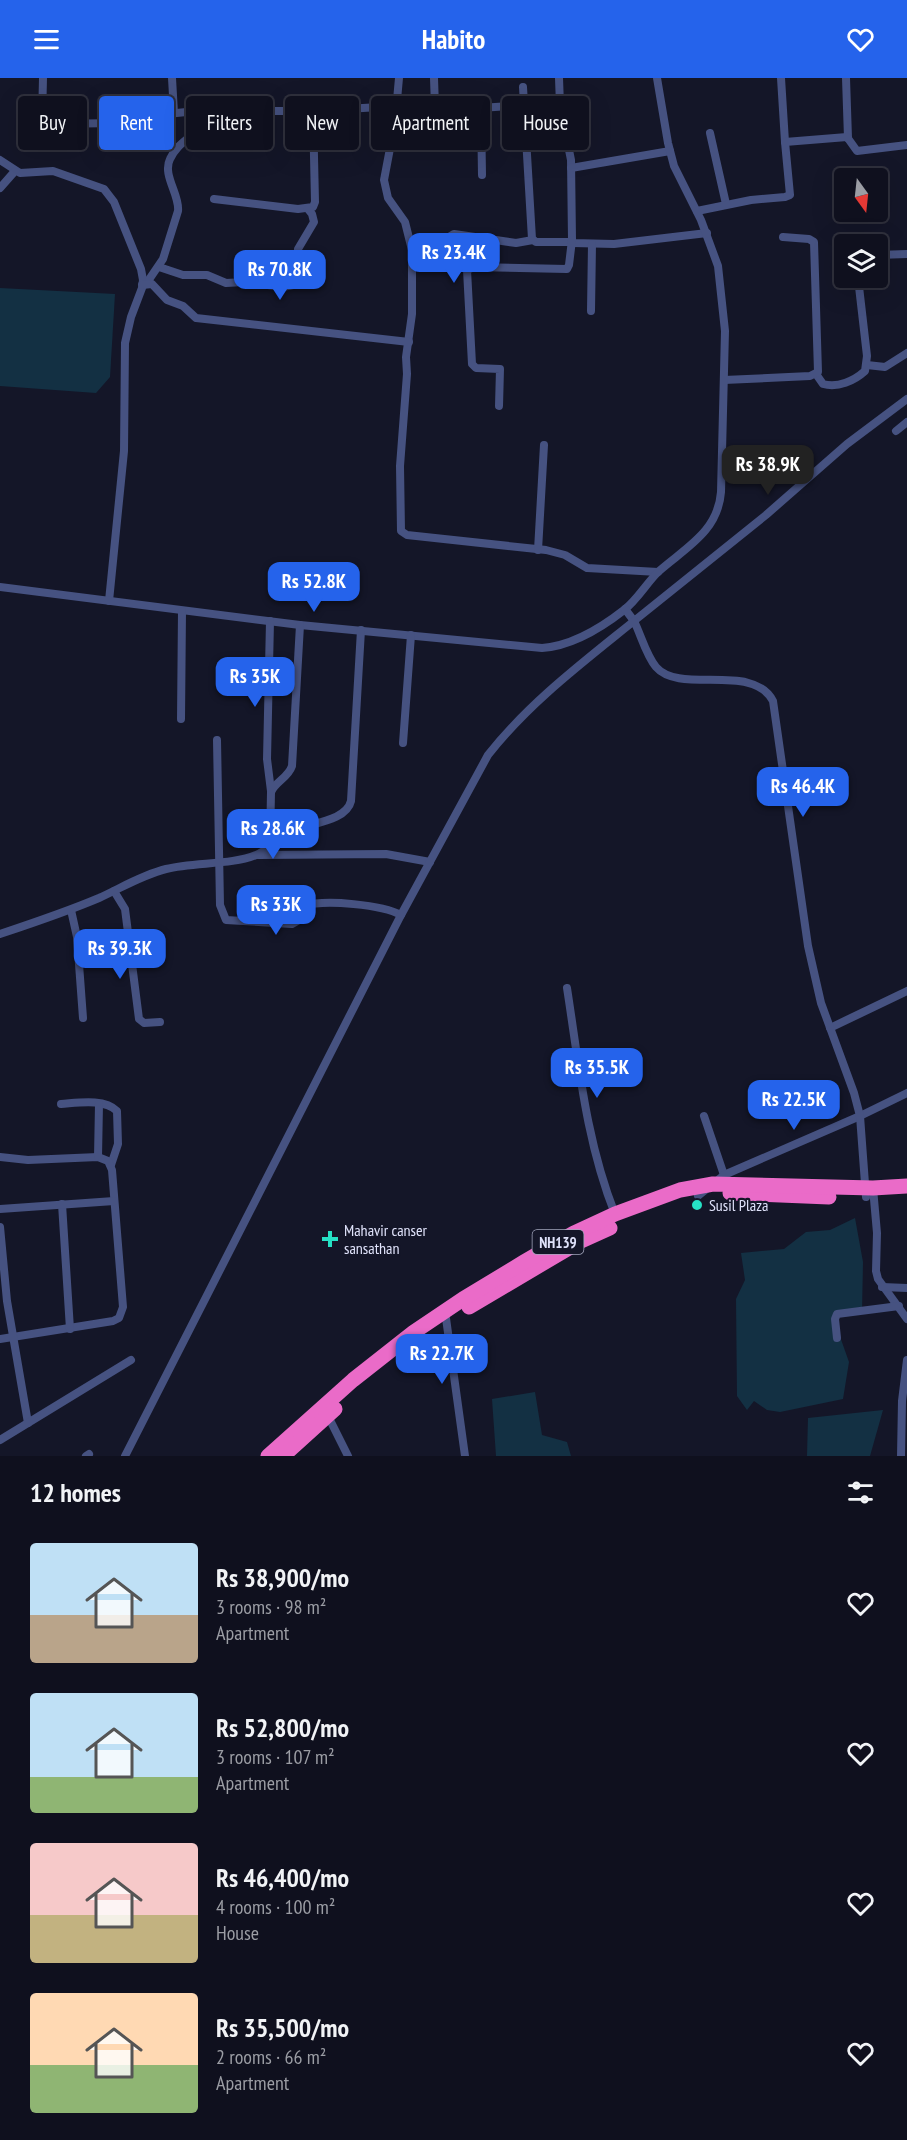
<!DOCTYPE html>
<meta charset="utf-8">
<style>
:root{--surface:#0f101e;--page:#181927;--text:#f1f3f6;--muted:#9b9da4;--line:#2f303c;--accent:#2563eb}
body{margin:0;font-family:"PT Sans Narrow",sans-serif;background:var(--page);color:var(--text);height:100vh;display:flex;flex-direction:column;font-size:22px;white-space:nowrap}
*{box-sizing:border-box;margin:0}
p{font-size:20px;color:var(--muted)}
.icon{flex:none;width:33px;height:33px;fill:none;stroke:currentColor;stroke-width:2;stroke-linecap:round;stroke-linejoin:round}
.map{position:relative;height:1378px;overflow:hidden}
.panel{display:flex;flex-direction:column;background:var(--surface);flex:1}
.panel>*{flex:none}
.hud{position:absolute;left:18px;top:18px;width:600px;height:54px;display:flex;gap:12px}
.needle{width:39px;rotate:165deg}
.fabs{position:absolute;left:834px;top:90px;display:grid;gap:12px}
.fabs a{display:grid;place-items:center;width:54px;height:54px;border-radius:6px;background:var(--surface);box-shadow:0 6px 24px #0002,0 0 0 2px var(--line);font-size:30px}
.price{position:absolute;translate:-50% -51px;padding:0 14px;border-radius:12px;background:var(--accent);color:#fff;font-size:20px;line-height:39px;filter:drop-shadow(0 2px 3px #0008)}
.price::after{content:'';position:absolute;left:50%;top:36px;width:18px;height:14px;margin-left:-9px;background:inherit;clip-path:polygon(0 0,100% 0,50% 100%)}
.price.current{background:#222;color:#fff}
ul{padding:0;list-style:none}
li{display:flex;align-items:center;gap:18px;height:150px;padding:0 30px}
li span{display:grid;place-items:center;flex:none;width:168px;height:120px;border-radius:6px;color:#555}
li>.icon{margin-inline-start:auto}
span .icon{width:72px;height:72px;fill:#fffc;stroke-width:1}
li b{font-size:26px}
h2{display:flex;justify-content:space-between;align-items:center;height:72px;padding:0 30px;font-size:26px}
.chip{padding:0 21px;border-radius:6px;background:var(--surface);box-shadow:0 6px 24px #0002,0 0 0 2px var(--line);font-size:21px;line-height:54px}
.chip.current{background:var(--accent);color:#fff}
header{display:flex;justify-content:space-between;align-items:center;height:78px;padding:0 30px;background:var(--accent);color:#fff;font-size:27px;font-weight:600}
.map>svg:first-child{display:block}
.water{fill:#133043}
.lines{fill:none;stroke-linecap:round;stroke-linejoin:round}
.street{stroke:#465281;stroke-width:8}
.highway{stroke:#ea6bc8;stroke-width:15}
.poi-dot{fill:#26e1c5;stroke:#141628;stroke-width:2}
.labels{text-anchor:middle;dominant-baseline:central;stroke-width:4.5;stroke-linejoin:round;paint-order:stroke}
.shield{fill:#141628;stroke:#a3a6bc;stroke-width:1.5}
.shield-label{font-size:15px;font-weight:bold;fill:#e0e3fb}
.poi-label{font-size:16px;fill:#e0e3fb;stroke:#141628;text-anchor:start}
</style>
<header><svg class="icon" aria-label="menu" viewBox="0 0 24 24"><path d="M4 6h16M4 12h16M4 18h16"/></svg>Habito<svg class="icon" aria-label="heart" viewBox="0 0 24 24"><path d="M12 20l-8-8c-3-5 5-10 8-4 3-6 11-1 8 4z"/></svg></header>
<div class="map">
<svg width="907" height="1378" viewBox="0 0 907 1378">
<rect width="100%" height="100%" fill="#141628"/>
<g class="water">
<polygon points="0,210 115,216 110,299 96,315 0,308"/>
<polygon points="855,1140 863,1184 862,1234 837,1236 838,1253 849,1284 843,1321 780,1334 767,1332 754,1323 747,1332 737,1318 736,1221 745,1202 741,1175 784,1171 806,1154 830,1152"/>
<polygon points="535,1314 542,1357 567,1364 571,1378 496,1378 492,1321"/>
<polygon points="883,1332 870,1378 807,1378 808,1340"/>
</g>
<g class="lines">
<g class="street">
<polyline points="43,0 42,42 43,45 46,46 120,45 167,36 196,33 313,33 396,28 444,30 478,29 481,33 482,97"/>
<polyline points="172,0 174,35"/>
<polyline points="399,0 395,44 384,102 388,120 405,144 412,172 412,236 406,279 407,296 400,388 401,453 407,457 546,472 565,477 587,490 658,494"/>
<polyline points="434,0 435,29"/>
<polyline points="559,0 560,27 571,82 572,162 573,165 614,166 707,155"/>
<polyline points="781,0 785,64"/>
<polyline points="846,0 848,60"/>
<polyline points="523,9 532,161 536,164 571,164"/>
<polyline points="480,30 524,27"/>
<polyline points="710,55 726,126"/>
<polyline points="0,82 20,95 53,93 104,111 114,124 141,191 143,202 142,210 131,239 125,265 124,373 109,523"/>
<polyline points="571,90 670,73"/>
<polyline points="0,110 15,93"/>
<polyline points="214,121 298,131 313,129 315,124 313,33"/>
<polyline points="697,133 751,122 785,119 790,117 785,64 847,59 857,73 907,67"/>
<polyline points="857,158 857,166"/>
<polyline points="412,172 437,173 449,159 454,156 516,165 533,162"/>
<polyline points="878,177 907,176"/>
<polyline points="159,189 183,197 207,197 226,205 244,204 283,209 293,207 295,203 298,171 314,144 312,136 308,131"/>
<path d="M146,206L163,181L178,133C180,117 162,97 170,81C180,59 202,59 206,33"/>
<polyline points="142,207 152,206 167,222 183,228 196,240 409,264"/>
<polyline points="591,233 592,166"/>
<polyline points="867,287 885,289 907,275"/>
<path d="M816,296L823,306C838,310 854,303 865,293L867,278L858,200"/>
<polyline points="724,302 810,298 818,294 814,164 809,161 783,159"/>
<polyline points="499,328 500,291 476,290 472,286 467,192 474,189 567,191 569,187 572,162"/>
<polyline points="896,353 907,344"/>
<polyline points="538,472 544,367"/>
<path d="M0,509L300,547L542,570C571,568 601,550 624,532C637,522 646,506 658,494C685,470 718,454 721,414L725,253L718,188L701,142L674,88L668,65L657,0"/>
<polyline points="625,531 634,543 766,437 847,366 907,321"/>
<polyline points="270,543 267,681 271,713"/>
<polyline points="181,641 182,533"/>
<path d="M217,662L220,827L226,842L292,846L299,842L304,828C325,821 383,827 401,837"/>
<polyline points="403,665 411,557"/>
<path d="M270,767L271,714C276,703 288,700 292,688L300,547"/>
<polyline points="258,777 386,776 430,784"/>
<polyline points="114,813 125,831 139,941 144,945 160,944"/>
<polyline points="71,832 77,859 83,940"/>
<path d="M0,856C33,845 66,834 99,820C121,810 142,797 166,791C193,784 232,787 256,777C267,773 274,762 285,756C303,745 346,745 351,723L361,552"/>
<path d="M567,910C579,987 586,1063 615,1136"/>
<polyline points="830,950 907,913"/>
<path d="M61,1026C77,1025 104,1020 117,1033L118,1066L111,1087"/>
<polyline points="704,1038 724,1097"/>
<polyline points="0,1079 28,1082 98,1079 108,1083 112,1092 123,1229 119,1240 113,1243 0,1261"/>
<polyline points="98,1079 99,1026"/>
<polyline points="873,1110 877,1155 876,1193 878,1201 907,1241"/>
<polyline points="698,1118 724,1097 860,1038 907,1015"/>
<polyline points="62,1126 70,1251"/>
<polyline points="0,1131 114,1123"/>
<polyline points="0,1149 7,1223 28,1345"/>
<polyline points="882,1209 907,1210"/>
<polyline points="445,1233 465,1378"/>
<polyline points="837,1260 835,1241 837,1236 899,1228"/>
<polyline points="328,1338 348,1378"/>
<polyline points="0,1362 131,1282"/>
<polyline points="86,1378 89,1376"/>
<path d="M125,1378L401,837L488,677C529,625 582,585 634,543C641,557 646,577 656,589C680,617 753,584 773,623L808,868L821,925L854,1015L860,1038L866,1119"/>
<polyline points="901,1378 902,1323 907,1282"/>
</g>
<g class="highway">
<polyline points="730,1115 829,1119"/>
<polyline points="469,1229 579,1164 610,1150"/>
<polyline points="268,1378 353,1302 414,1254 463,1221 524,1184 574,1155 615,1136 680,1112 713,1106 873,1110 907,1108"/>
<polyline points="283,1378 335,1331"/>
</g>
</g>
<g class="poi-dot">
<circle cx="697" cy="1127" r="6"/>
<path d="M327 1152h6v6h6v6h-6v6h-6v-6h-6v-6h6z"/>
</g>
<g class="labels">
<rect class="shield" x="532.5" y="1152" width="51" height="24" rx="4.5"/>
<g class="shield-label">
<text x="558" y="1164">NH139</text>
</g>
<g class="poi-label">
<text x="709" y="1127">Susil Plaza</text>
<text x="344" y="1152">Mahavir canser<tspan x="344" dy="18">sansathan</tspan></text>
</g>
</g>
</svg>
<div class="fabs">
<a><svg class="needle" viewBox="-14 -14 28 28"><path d="M0-13l5 13h-10z" fill="#e53935"/><path d="M0 13l5-13h-10z" fill="#9b9da4"/></svg></a>
<a><svg class="icon" aria-label="layers" viewBox="0 0 24 24"><path d="M12 4l9 5-9 5-9-5zM3 14l9 5 9-5"/></svg></a>
</div>
<b class="price" style="left:454px;top:206px">Rs 23.4K</b>
<b class="price" style="left:280px;top:223px">Rs 70.8K</b>
<b class="price current" style="left:768px;top:418px">Rs 38.9K</b>
<b class="price" style="left:314px;top:535px">Rs 52.8K</b>
<b class="price" style="left:255px;top:630px">Rs 35K</b>
<b class="price" style="left:803px;top:740px">Rs 46.4K</b>
<b class="price" style="left:273px;top:782px">Rs 28.6K</b>
<b class="price" style="left:276px;top:858px">Rs 33K</b>
<b class="price" style="left:120px;top:902px">Rs 39.3K</b>
<b class="price" style="left:597px;top:1021px">Rs 35.5K</b>
<b class="price" style="left:794px;top:1053px">Rs 22.5K</b>
<b class="price" style="left:442px;top:1307px">Rs 22.7K</b>
<div class="hud">
<a class="chip">Buy</a>
<a class="chip current">Rent</a>
<a class="chip">Filters</a>
<a class="chip">New</a>
<a class="chip">Apartment</a>
<a class="chip">House</a>
</div>
</div>
<section class="panel">
<h2>12 homes<svg class="icon" aria-label="filters" viewBox="0 0 24 24"><path d="M4 7h16M4 17h16"/><circle cx="9" cy="7" r="2"/><circle cx="15" cy="17" r="2"/></svg></h2>
<ul>
<li><span style="background:linear-gradient(#bfe0f5 60%,#b9a48a 0)"><svg class="icon" aria-label="home" viewBox="0 0 24 24"><path d="M3 11l9-7 9 7M6 9v11h12V9"/></svg></span><div><b>Rs 38,900/mo</b><p>3 rooms · 98 m²</p><p>Apartment</p></div><svg class="icon" aria-label="heart" viewBox="0 0 24 24"><path d="M12 20l-8-8c-3-5 5-10 8-4 3-6 11-1 8 4z"/></svg></li>
<li><span style="background:linear-gradient(#bfe0f5 70%,#8fb573 0)"><svg class="icon" aria-label="home" viewBox="0 0 24 24"><path d="M3 11l9-7 9 7M6 9v11h12V9"/></svg></span><div><b>Rs 52,800/mo</b><p>3 rooms · 107 m²</p><p>Apartment</p></div><svg class="icon" aria-label="heart" viewBox="0 0 24 24"><path d="M12 20l-8-8c-3-5 5-10 8-4 3-6 11-1 8 4z"/></svg></li>
<li><span style="background:linear-gradient(#f6c9c9 60%,#c2b280 0)"><svg class="icon" aria-label="home" viewBox="0 0 24 24"><path d="M3 11l9-7 9 7M6 9v11h12V9"/></svg></span><div><b>Rs 46,400/mo</b><p>4 rooms · 100 m²</p><p>House</p></div><svg class="icon" aria-label="heart" viewBox="0 0 24 24"><path d="M12 20l-8-8c-3-5 5-10 8-4 3-6 11-1 8 4z"/></svg></li>
<li><span style="background:linear-gradient(#ffd9b3 60%,#8fb573 0)"><svg class="icon" aria-label="home" viewBox="0 0 24 24"><path d="M3 11l9-7 9 7M6 9v11h12V9"/></svg></span><div><b>Rs 35,500/mo</b><p>2 rooms · 66 m²</p><p>Apartment</p></div><svg class="icon" aria-label="heart" viewBox="0 0 24 24"><path d="M12 20l-8-8c-3-5 5-10 8-4 3-6 11-1 8 4z"/></svg></li>
</ul>
</section>
